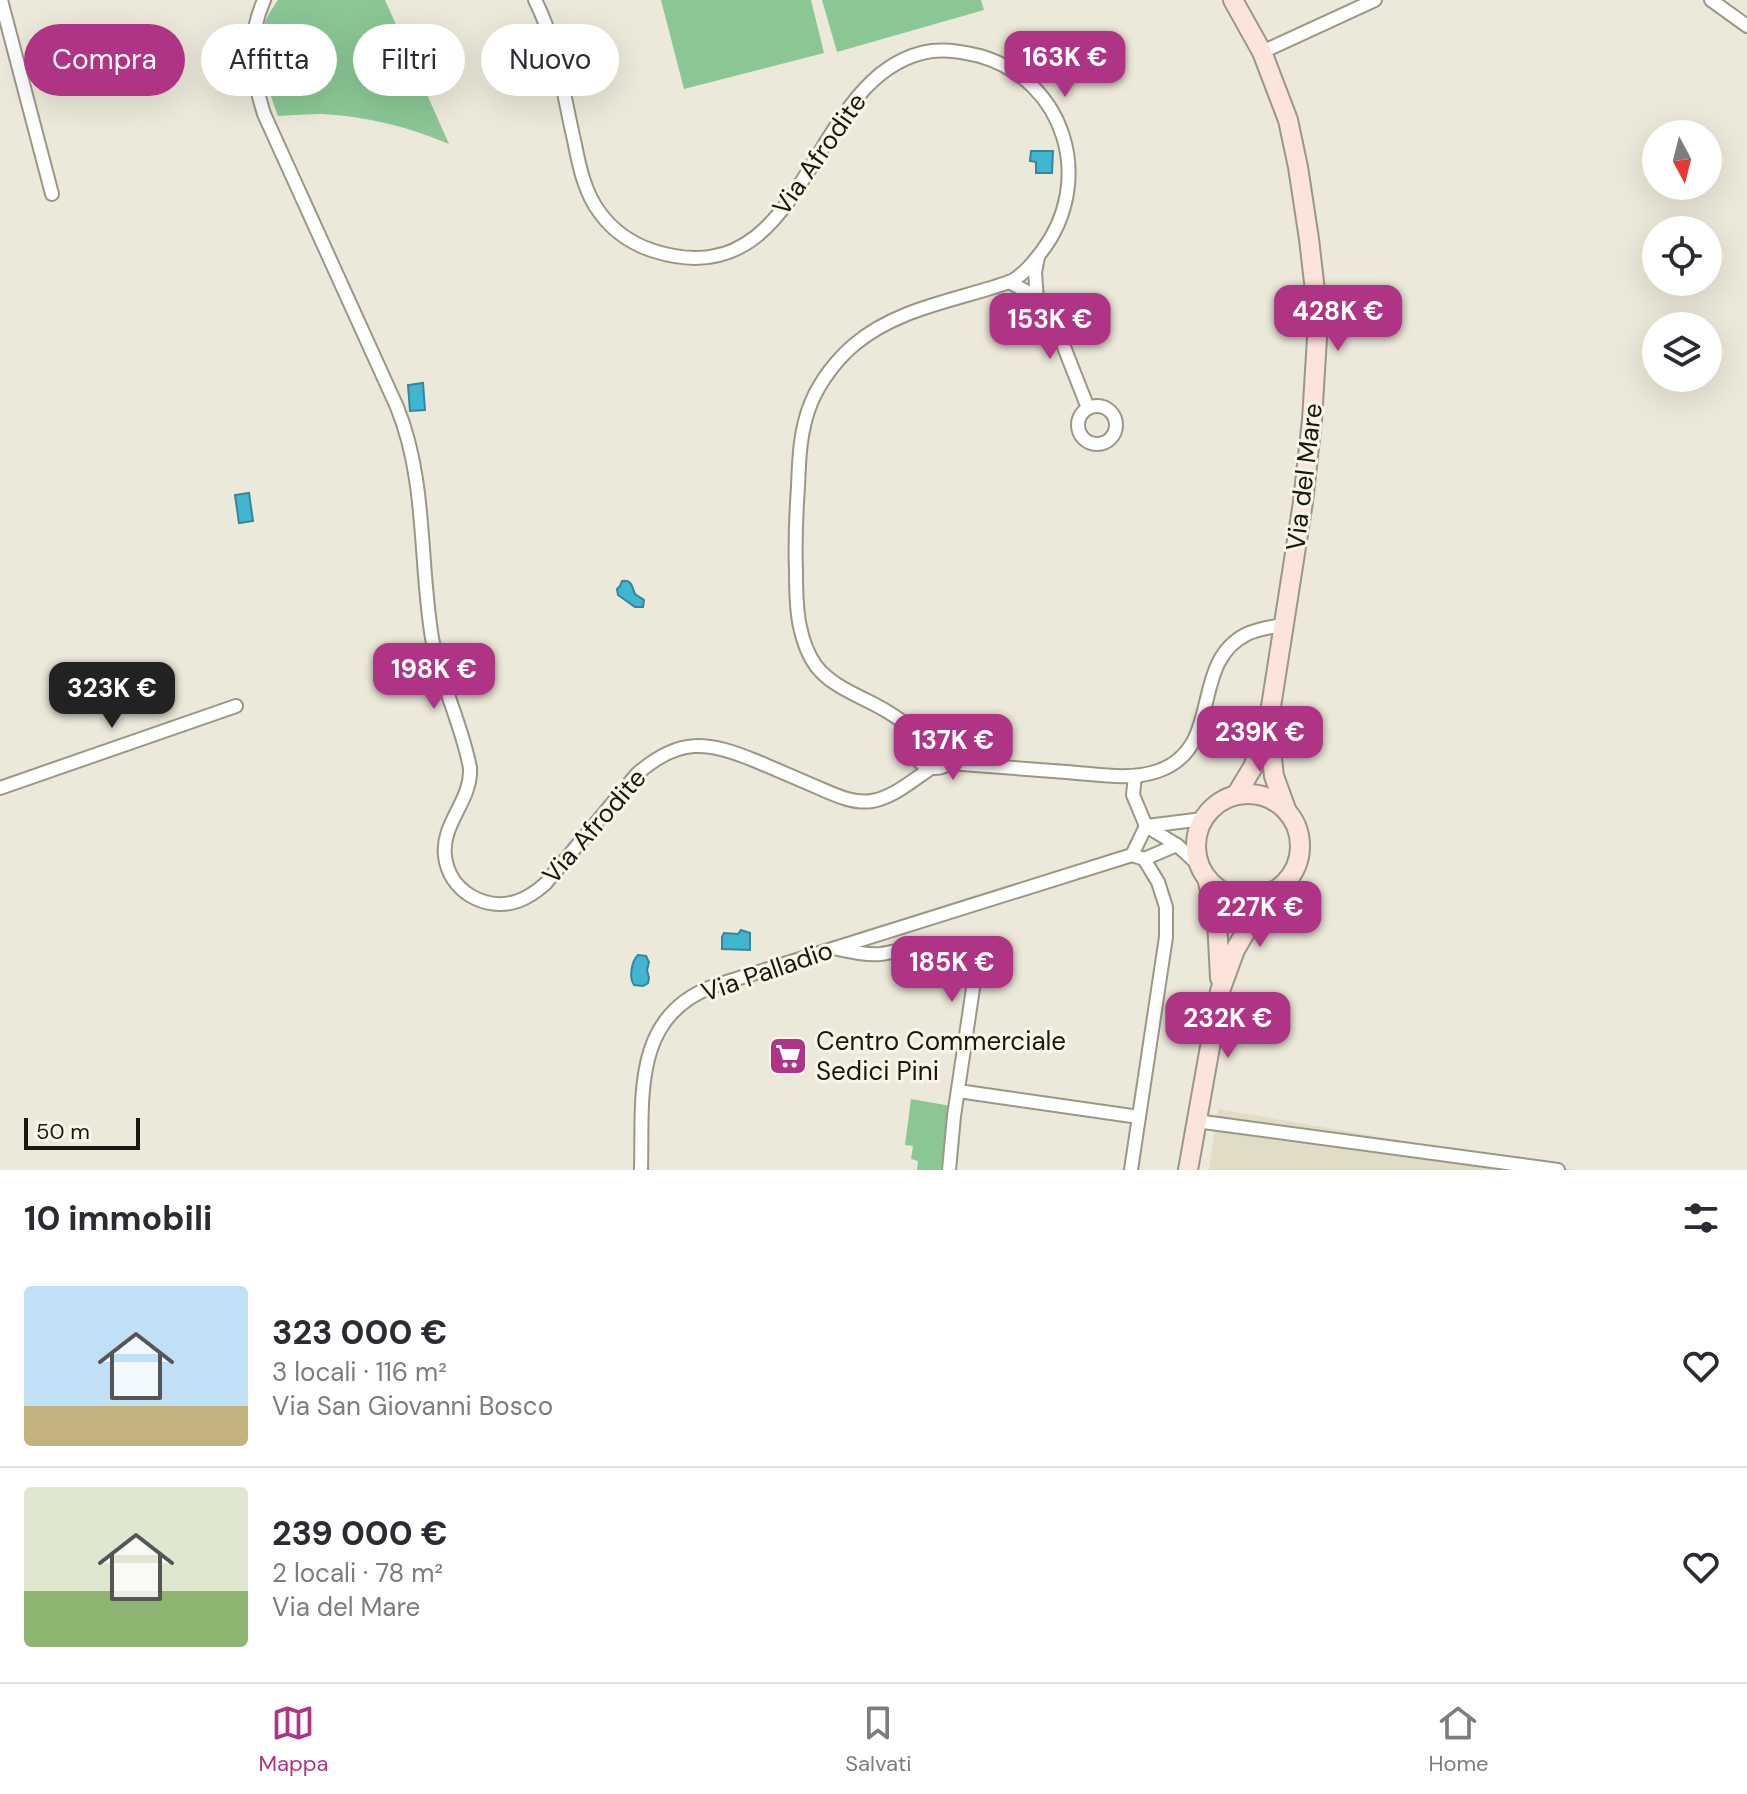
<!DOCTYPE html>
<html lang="it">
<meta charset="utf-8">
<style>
:root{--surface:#fff;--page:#f2f2f3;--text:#2b2b33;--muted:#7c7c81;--line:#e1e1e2;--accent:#af3486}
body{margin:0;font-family:"DM Sans",sans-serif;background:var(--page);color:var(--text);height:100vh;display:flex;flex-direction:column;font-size:30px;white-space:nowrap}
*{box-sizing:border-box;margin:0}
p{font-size:26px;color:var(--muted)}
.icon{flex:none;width:44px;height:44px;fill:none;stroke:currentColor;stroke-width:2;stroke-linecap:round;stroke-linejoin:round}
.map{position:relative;height:1170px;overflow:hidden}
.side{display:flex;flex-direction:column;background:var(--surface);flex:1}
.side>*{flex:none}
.top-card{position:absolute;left:24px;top:24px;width:800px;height:72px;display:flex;gap:16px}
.needle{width:52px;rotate:173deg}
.fabs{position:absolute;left:1642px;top:120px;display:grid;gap:16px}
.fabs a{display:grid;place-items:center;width:80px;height:80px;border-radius:50%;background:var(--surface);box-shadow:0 8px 32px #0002;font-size:40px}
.scale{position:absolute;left:24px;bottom:20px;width:116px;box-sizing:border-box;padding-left:8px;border:4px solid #181712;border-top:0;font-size:22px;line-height:28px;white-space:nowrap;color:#181712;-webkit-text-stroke:6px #f9f6e7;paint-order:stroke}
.price{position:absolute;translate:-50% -68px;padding:0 18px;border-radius:16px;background:var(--accent);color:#fff;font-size:26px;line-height:52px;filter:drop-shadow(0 2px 4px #0008)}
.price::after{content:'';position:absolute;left:50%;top:48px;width:24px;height:18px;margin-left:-12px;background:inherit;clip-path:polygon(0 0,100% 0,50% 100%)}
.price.active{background:#222;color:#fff}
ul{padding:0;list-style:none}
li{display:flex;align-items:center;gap:24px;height:200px;padding:0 24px}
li+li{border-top:2px solid var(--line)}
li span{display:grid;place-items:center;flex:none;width:224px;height:160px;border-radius:8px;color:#555}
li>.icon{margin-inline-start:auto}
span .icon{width:96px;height:96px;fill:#fffc;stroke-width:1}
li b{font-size:34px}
h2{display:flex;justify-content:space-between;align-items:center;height:96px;padding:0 24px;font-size:34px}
.tag{padding:0 28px;border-radius:36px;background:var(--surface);box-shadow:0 8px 32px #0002;font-size:28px;line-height:72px}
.tag.active{background:var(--accent);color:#fff}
.dock{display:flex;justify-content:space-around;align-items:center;height:112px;border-top:2px solid var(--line);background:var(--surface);font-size:22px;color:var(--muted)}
.dock a{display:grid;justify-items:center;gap:4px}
.dock .active{color:var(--accent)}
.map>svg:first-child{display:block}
.built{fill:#e1dcc6}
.green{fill:#8ac795}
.water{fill:#40b6d1;stroke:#348698;stroke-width:2}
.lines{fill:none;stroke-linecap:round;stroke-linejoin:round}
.street-casing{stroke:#9a9789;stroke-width:16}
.secondary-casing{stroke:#9a9789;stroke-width:22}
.street{stroke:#fff;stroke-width:12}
.secondary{stroke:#fce4db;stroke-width:18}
.labels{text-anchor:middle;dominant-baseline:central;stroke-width:6;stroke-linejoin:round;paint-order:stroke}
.street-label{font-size:26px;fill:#181712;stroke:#f9f6e7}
.poi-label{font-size:26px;fill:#181712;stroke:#f9f6e7;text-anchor:start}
</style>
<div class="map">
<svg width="1747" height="1170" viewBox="0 0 1747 1170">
<rect width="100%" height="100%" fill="#ece9da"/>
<polygon class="built" points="1218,1109 1575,1170 1209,1170"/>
<g class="green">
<path d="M278,0H385L449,144C409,127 366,116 322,114C308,114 293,115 278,116C268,87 254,53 265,22C268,15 273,7 278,0Z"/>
<polygon points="661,0 811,0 824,53 684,89"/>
<polygon points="822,0 981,0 984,10 837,52"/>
<polygon points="911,1099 951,1106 941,1170 917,1170 918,1161 911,1159 913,1146 905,1145"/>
</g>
<g class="water">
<polygon points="1031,151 1053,151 1052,173 1036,173 1036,162 1030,161"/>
<polygon points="423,383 425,410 410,411 408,385"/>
<polygon points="249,493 253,521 239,523 235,495"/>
<path d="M622,581C632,579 632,587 635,594L644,600L643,607H635L618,595L617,589L620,586Z"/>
<polygon points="741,930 750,933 750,950 722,949 722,937 724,933 738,934"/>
<path d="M638,955L646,956L649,962L647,970L649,978L648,983L643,986L634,985C629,978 631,962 638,955Z"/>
</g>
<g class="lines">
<defs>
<g id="street">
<polyline points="1,0 52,194"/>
<path d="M264,0C246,42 251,72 264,114L397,407C427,481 419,560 432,638C440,683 462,724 470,768C472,801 441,823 445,856C449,891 485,912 518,901C529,897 537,891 545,884L637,774C679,737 707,741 756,761C777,770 798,779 819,788C835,795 854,804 872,801C894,797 913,780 931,768"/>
<path d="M535,0C557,43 563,93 574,140C579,165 584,192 600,213C614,232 632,244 654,251C812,301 806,69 932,51C948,49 964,52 980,56C1066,81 1095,181 1042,251C1033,263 1025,273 1012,281C960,300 899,307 855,344C837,359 820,381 811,403C800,430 799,458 798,487C796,515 795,544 796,572C796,590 796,609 800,627C803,641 808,655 816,666C834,689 864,697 888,712C898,718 908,726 918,732"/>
<polyline points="1711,0 1747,26"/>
<polyline points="1262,52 1375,0"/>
<polyline points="1009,282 1026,291 1037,300 1035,272 1038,257"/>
<polyline points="1037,300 1062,342 1088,408"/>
<circle cx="1097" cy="425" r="19"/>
<circle cx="935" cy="746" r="22"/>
<path d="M949,763C988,766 1027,769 1066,772C1096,774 1129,781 1158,771C1225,748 1188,663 1247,634C1258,629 1271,627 1283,625"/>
<polyline points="1135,776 1133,795 1146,826 1177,845 1200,866"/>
<polyline points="0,788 236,706"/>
<polyline points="1147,826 1203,819"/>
<polyline points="1144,859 1177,845"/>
<path d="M838,949C852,952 866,955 881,954C909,950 973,927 975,975L954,1116L949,1170"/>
<polyline points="958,1091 1139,1117"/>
<polyline points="1196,1121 1558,1170"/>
<path d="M641,1170C643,1099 631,1016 714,986L1132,855L1146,826"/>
<polyline points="1131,1170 1166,937 1166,907 1158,882 1144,859 1132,855"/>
</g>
<g id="secondary">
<polyline points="1233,0 1262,52 1288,120 1298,167 1309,239 1315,291 1317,338 1312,420 1303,502 1268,726 1253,767 1236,795"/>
<polyline points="1269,733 1274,776 1286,809"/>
<circle cx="1248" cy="846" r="52"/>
<polyline points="1207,878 1217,920 1220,978"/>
<polyline points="1188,1170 1220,991 1235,950 1259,909 1272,892"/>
</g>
</defs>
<use href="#street" class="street-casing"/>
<use href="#secondary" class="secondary-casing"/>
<use href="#street" class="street"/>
<use href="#secondary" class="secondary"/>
</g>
<defs>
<symbol id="supermarket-square" viewBox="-11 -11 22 22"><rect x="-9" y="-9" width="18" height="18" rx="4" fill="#af3486" stroke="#f9f6e7"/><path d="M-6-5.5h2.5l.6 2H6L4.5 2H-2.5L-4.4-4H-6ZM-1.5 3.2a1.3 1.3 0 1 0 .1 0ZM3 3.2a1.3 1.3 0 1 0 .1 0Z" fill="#fff"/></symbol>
</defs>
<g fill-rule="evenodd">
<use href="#supermarket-square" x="766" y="1034" width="44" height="44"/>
</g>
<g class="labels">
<g class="street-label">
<text transform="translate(819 154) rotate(-55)">Via Afrodite</text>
<text transform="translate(1304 477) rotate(-83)">Via del Mare</text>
<text transform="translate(594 826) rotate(-49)">Via Afrodite</text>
<text transform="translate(767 971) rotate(-19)">Via Palladio</text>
</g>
<g class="poi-label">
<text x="816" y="1041">Centro Commerciale<tspan x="816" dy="30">Sedici Pini</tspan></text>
</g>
</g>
</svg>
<div class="fabs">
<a><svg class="needle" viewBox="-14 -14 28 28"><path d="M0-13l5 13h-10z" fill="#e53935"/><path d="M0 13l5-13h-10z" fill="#7c7c81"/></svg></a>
<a><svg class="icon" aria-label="locate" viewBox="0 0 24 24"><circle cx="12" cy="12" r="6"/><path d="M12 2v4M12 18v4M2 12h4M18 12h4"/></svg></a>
<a><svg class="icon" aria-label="layers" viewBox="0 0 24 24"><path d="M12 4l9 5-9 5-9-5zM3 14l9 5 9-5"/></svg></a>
</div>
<div class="scale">50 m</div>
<b class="price" style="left:1065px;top:99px">163K €</b>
<b class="price" style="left:1338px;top:353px">428K €</b>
<b class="price" style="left:1050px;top:361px">153K €</b>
<b class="price" style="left:434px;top:711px">198K €</b>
<b class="price active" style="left:112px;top:730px">323K €</b>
<b class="price" style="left:1260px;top:774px">239K €</b>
<b class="price" style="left:953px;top:782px">137K €</b>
<b class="price" style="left:1260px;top:949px">227K €</b>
<b class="price" style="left:952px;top:1004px">185K €</b>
<b class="price" style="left:1228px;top:1060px">232K €</b>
<div class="top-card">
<a class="tag active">Compra</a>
<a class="tag">Affitta</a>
<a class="tag">Filtri</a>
<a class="tag">Nuovo</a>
</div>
</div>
<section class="side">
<h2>10 immobili<svg class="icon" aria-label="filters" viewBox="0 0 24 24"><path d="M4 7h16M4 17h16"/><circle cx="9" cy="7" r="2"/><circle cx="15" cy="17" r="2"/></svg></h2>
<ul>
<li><span style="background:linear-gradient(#bfe0f5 75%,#c2b280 0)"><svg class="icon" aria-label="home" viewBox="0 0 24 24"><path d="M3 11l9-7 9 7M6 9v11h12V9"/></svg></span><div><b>323 000 €</b><p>3 locali · 116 m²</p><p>Via San Giovanni Bosco</p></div><svg class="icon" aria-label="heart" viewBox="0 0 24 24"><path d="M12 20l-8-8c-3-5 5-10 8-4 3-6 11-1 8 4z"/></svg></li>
<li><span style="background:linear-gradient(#dfe7d0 65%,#8fb573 0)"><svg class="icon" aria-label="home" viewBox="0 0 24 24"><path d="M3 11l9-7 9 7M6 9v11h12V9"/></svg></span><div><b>239 000 €</b><p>2 locali · 78 m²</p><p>Via del Mare</p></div><svg class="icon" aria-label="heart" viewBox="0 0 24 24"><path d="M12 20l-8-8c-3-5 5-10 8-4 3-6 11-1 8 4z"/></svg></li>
</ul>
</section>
<nav class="dock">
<a class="active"><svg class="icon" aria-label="map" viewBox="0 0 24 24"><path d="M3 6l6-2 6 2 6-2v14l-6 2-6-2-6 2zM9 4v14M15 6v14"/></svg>Mappa</a>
<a><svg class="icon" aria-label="saved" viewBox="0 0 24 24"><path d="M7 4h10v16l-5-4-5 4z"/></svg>Salvati</a>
<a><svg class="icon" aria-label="home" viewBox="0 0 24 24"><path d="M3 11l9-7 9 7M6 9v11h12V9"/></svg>Home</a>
</nav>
